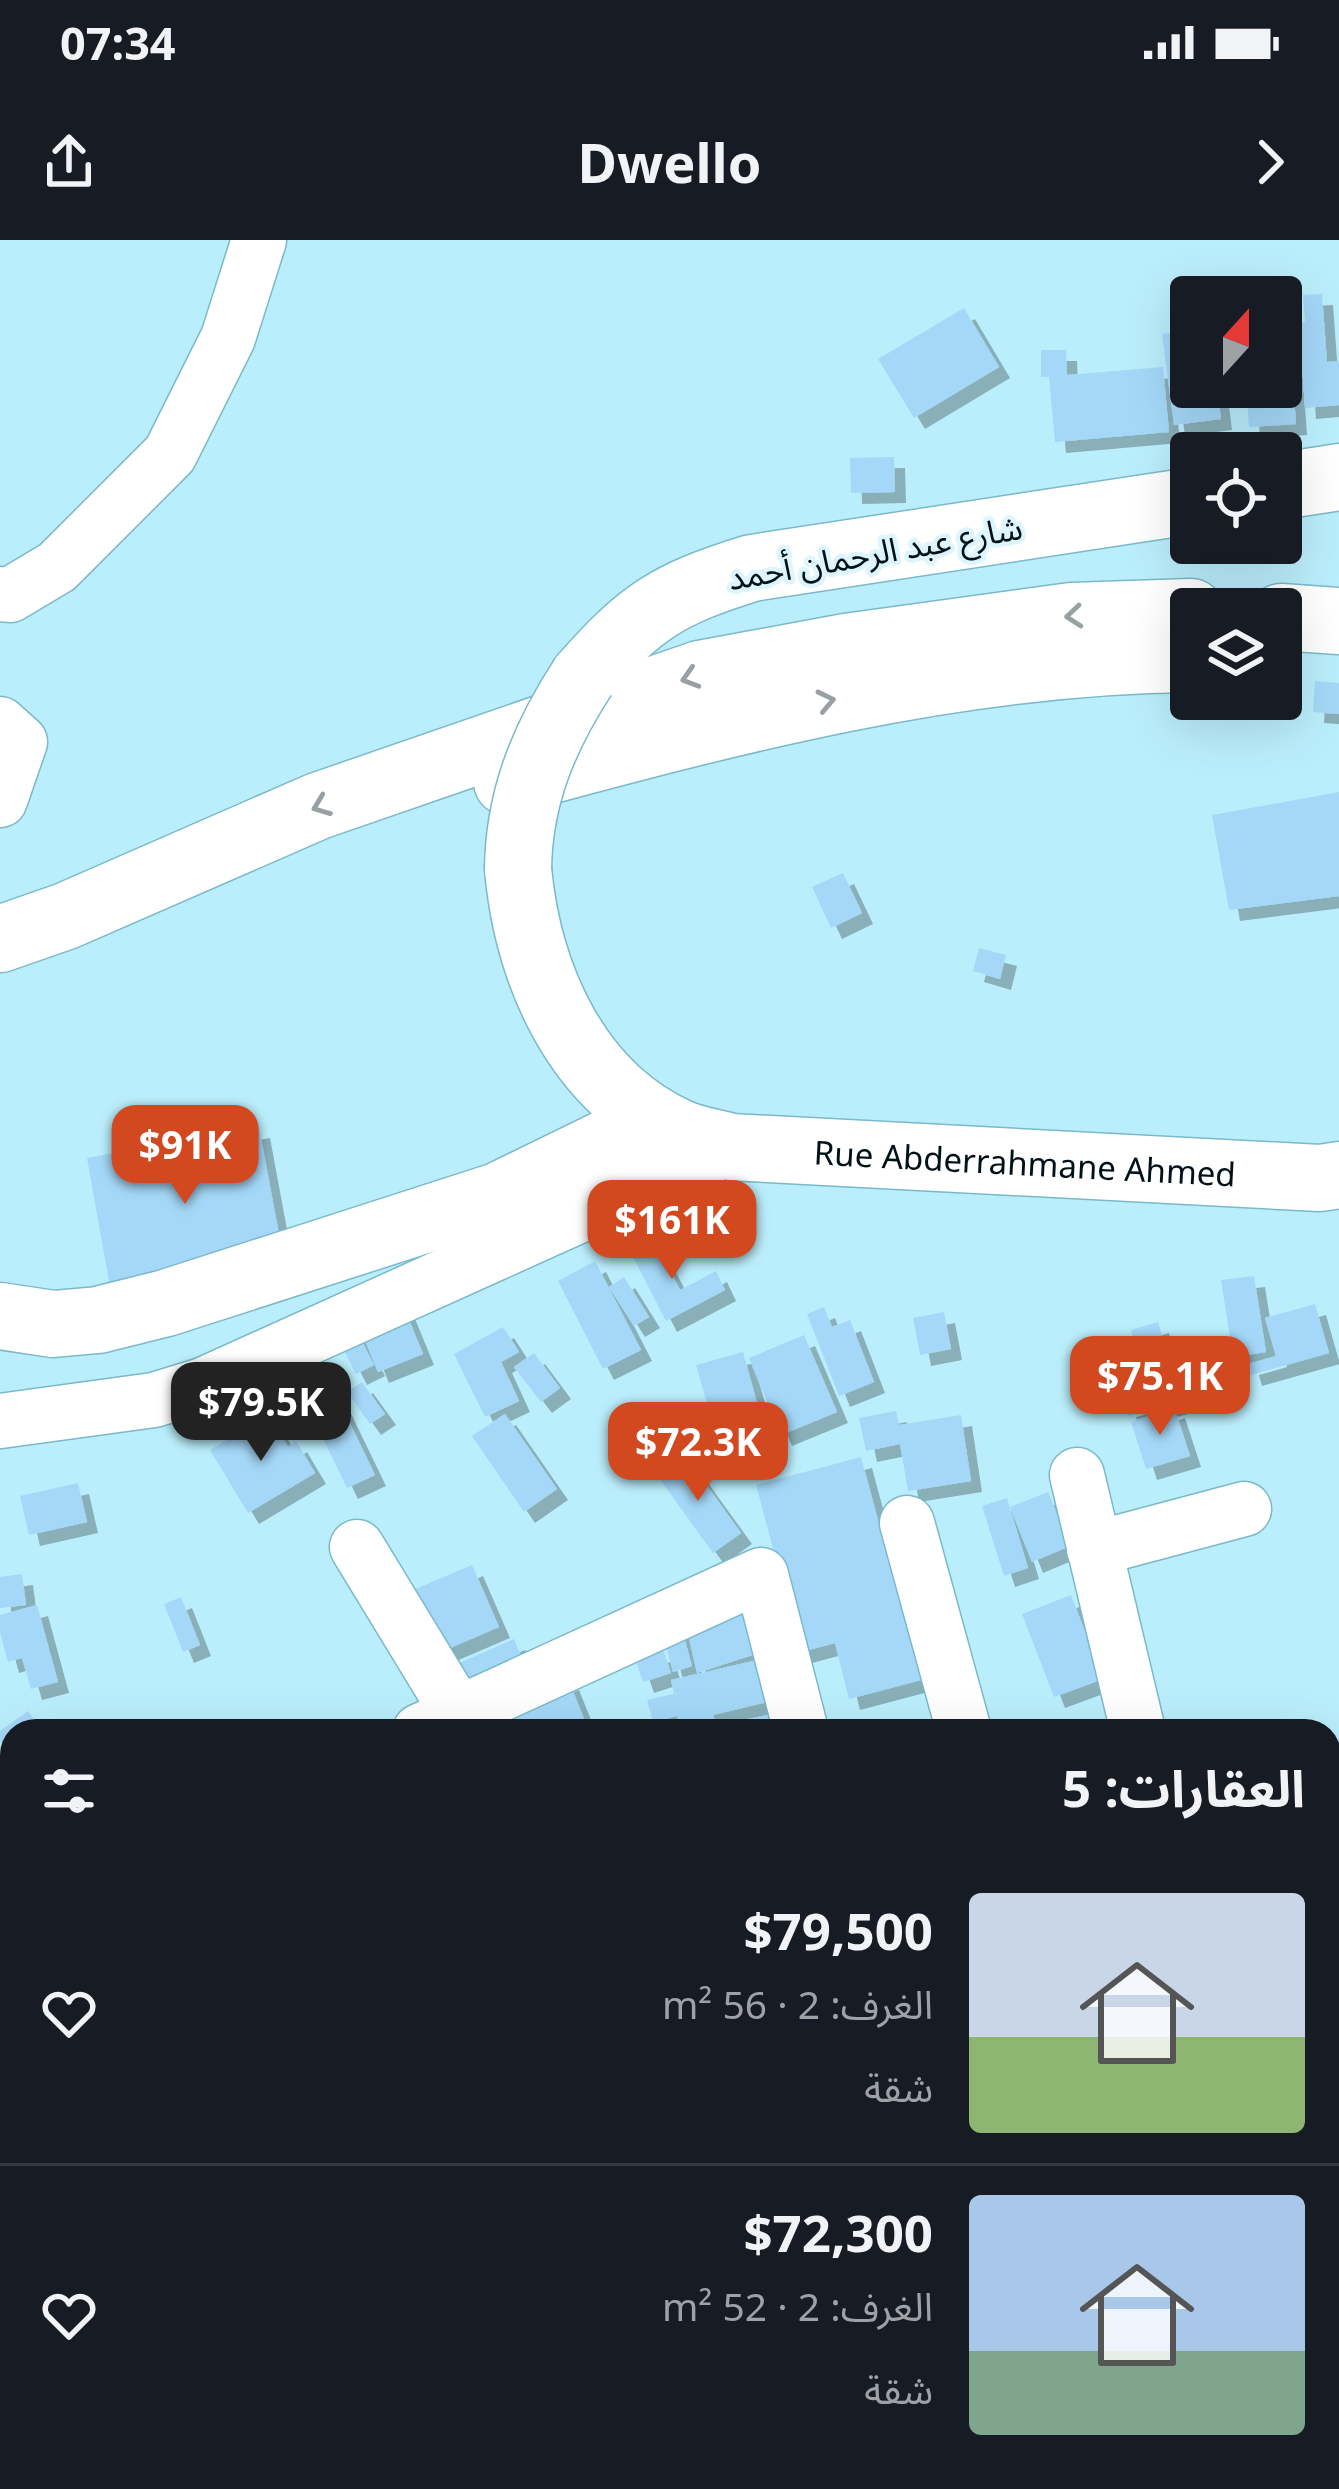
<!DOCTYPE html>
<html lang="ar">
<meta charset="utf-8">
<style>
:root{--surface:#171b24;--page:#20242c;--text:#f1f3f6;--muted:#9ea1a6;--line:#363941;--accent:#d24920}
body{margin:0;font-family:"Noto Sans","Noto Sans Arabic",sans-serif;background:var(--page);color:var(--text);direction:rtl;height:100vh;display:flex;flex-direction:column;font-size:45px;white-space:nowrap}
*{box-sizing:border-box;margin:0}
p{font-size:39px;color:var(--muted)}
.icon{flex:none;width:66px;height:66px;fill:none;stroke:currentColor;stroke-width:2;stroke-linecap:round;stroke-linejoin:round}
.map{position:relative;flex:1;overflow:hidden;direction:ltr}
.side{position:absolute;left:0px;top:1479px;width:1341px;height:771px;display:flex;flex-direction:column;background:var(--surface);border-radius:36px 36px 0 0;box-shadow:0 12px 48px #0002;direction:rtl}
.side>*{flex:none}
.needle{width:78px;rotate:21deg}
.buttons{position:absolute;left:1170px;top:36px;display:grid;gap:24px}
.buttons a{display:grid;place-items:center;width:132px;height:132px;border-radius:12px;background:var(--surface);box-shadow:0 12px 48px #0002;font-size:60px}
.price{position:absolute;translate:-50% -102px;padding:0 27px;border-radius:24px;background:var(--accent);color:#fff;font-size:39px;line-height:78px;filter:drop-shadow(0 3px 6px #0008)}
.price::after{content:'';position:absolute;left:50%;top:72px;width:36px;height:27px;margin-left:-18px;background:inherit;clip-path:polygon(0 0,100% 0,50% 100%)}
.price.active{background:#222;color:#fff}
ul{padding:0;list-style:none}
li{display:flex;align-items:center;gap:36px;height:300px;padding:0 36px}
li+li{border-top:3px solid var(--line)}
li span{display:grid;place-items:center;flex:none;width:336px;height:240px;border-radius:12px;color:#555}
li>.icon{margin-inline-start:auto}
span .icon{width:144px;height:144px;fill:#fffc;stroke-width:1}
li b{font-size:51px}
h2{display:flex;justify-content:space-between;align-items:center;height:144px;padding:0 36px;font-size:51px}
.status{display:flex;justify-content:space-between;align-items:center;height:84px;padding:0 60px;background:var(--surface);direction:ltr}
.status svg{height:33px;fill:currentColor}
header{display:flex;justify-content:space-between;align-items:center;height:156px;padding:0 36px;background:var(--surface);font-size:54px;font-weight:700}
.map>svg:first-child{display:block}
.building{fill:#a5d8f8;filter:url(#shadow)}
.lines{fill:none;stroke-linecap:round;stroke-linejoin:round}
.minor-casing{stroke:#7ab9ca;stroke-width:57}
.major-casing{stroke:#7ab9ca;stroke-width:69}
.minor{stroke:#fff;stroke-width:54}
.major{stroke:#fff;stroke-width:66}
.major-bridge-casing{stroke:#7ab9ca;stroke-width:69;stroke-linecap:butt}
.major-bridge{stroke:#fff;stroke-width:66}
.oneway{stroke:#99a0a3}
.labels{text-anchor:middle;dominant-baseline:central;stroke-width:9;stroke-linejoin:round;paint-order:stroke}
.street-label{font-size:33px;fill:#001218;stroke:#ddf6fd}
</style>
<div class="status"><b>07:34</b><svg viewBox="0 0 49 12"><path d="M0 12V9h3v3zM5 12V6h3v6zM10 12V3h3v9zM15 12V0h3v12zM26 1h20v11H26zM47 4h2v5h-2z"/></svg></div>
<header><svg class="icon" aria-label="forward" viewBox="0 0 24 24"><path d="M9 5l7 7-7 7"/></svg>Dwello<svg class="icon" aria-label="share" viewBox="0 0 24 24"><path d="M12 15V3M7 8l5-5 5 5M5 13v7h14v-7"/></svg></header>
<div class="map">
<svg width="1339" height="2249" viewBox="0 0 1339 2249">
<defs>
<filter id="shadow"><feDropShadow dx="11" dy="11" stdDeviation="0" flood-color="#0004"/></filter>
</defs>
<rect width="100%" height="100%" fill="#bbeefc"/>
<g class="building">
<polygon points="1322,54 1327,122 1339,121 1339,165 1305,168 1299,83 1305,82 1303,55"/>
<polygon points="1281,57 1287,57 1296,184 1249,187 1246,147 1281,147"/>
<polygon points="964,68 999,127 914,178 878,119"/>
<polygon points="1191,90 1191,147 1217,147 1221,179 1174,185 1162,94"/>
<polygon points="1041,110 1066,110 1067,135 1163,127 1169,192 1055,202 1049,137 1041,137"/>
<polygon points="894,217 895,252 851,253 850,218"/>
<polygon points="1315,441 1339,443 1339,474 1313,472"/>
<polygon points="1339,552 1339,656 1229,670 1212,575"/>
<polygon points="843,633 862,673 831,688 812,647"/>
<polygon points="979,708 1006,715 1000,739 973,731"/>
<polygon points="259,887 283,1016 110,1047 87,918"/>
<polygon points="652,997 680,1050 716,1031 725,1050 666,1081 629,1009"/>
<polygon points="595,1021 641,1110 603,1129 558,1041"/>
<polygon points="1254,1036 1266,1112 1233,1117 1221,1040"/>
<polygon points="624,1037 649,1077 634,1086 609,1047"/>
<polygon points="402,1063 423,1114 378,1132 357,1081"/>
<polygon points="1315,1064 1329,1113 1251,1135 1248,1124 1276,1116 1265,1078"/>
<polygon points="824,1067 832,1087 850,1080 874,1142 839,1156 807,1074"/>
<polygon points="944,1072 951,1109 920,1115 913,1078"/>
<polygon points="351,1080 374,1125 356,1134 333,1089"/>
<polygon points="1158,1082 1181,1162 1128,1176 1125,1166 1150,1160 1131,1090"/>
<polygon points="503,1087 519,1112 501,1122 519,1161 485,1177 454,1114"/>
<polygon points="804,1095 837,1172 781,1195 749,1118"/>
<polygon points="743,1112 768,1203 722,1216 696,1125"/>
<polygon points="534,1113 560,1148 541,1162 514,1127"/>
<polygon points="317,1115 375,1235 347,1248 289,1128"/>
<polygon points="362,1142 385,1174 370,1184 347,1152"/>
<polygon points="1174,1167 1190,1216 1146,1229 1131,1182"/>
<polygon points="896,1171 899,1185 961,1175 971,1241 908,1251 900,1204 866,1211 859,1178"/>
<polygon points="505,1174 557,1249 524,1272 472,1196"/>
<polygon points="269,1175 288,1207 296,1201 315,1233 248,1273 210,1210"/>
<polygon points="684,1214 741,1293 713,1313 656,1234"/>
<polygon points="861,1217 921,1440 849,1459 835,1403 801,1412 756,1245"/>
<polygon points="78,1243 87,1282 29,1295 20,1256"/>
<polygon points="1048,1252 1070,1306 1032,1322 1010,1267"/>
<polygon points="1007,1258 1028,1328 1004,1336 982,1266"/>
<polygon points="472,1325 499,1387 429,1417 401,1355"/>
<polygon points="22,1334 26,1365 0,1368 0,1337"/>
<polygon points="754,1352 768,1410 697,1433 686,1385"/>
<polygon points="1071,1355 1103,1439 1054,1457 1022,1374"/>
<polygon points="181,1357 200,1405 183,1412 164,1364"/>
<polygon points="37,1365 58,1442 31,1449 22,1418 8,1422 0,1392 0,1375"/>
<polygon points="681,1386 692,1426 673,1432 662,1391"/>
<polygon points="514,1399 530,1438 466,1465 450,1427"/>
<polygon points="663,1410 671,1433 643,1442 635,1418"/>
<polygon points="766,1418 776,1460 713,1475 718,1491 681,1491 677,1476 653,1482 647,1460 674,1454 671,1440"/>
<polygon points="568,1439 586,1484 572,1491 440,1491"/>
<polygon points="28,1471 42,1491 12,1491 12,1518 0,1501 0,1491"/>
<polygon points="782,1472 786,1491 724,1491 723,1484"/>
<polygon points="0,1574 12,1599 12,1651 0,1656"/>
<polygon points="12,1658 12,1737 0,1742 0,1663"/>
<polygon points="979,2238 979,2249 863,2249 863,2239"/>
<rect x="1040" y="2238" width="291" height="11"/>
</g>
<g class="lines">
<defs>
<g id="minor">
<polyline points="0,354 10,355 57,327 170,214 228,98 259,0"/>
<polyline points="0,484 20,502 0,560"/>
<polyline points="0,1181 154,1160 203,1145 731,907"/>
<polyline points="1077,1235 1138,1491"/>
<polyline points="907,1283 964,1491"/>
<polyline points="357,1307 458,1473"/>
<polyline points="1094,1309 1244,1269"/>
<polyline points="420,1491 761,1335 801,1491"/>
<polyline points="1329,1538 1339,1534"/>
<polyline points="0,1682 12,1677"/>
<polyline points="0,1946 12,1941"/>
<polyline points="1329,1956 1339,1956"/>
<polyline points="367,2238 368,2249"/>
<polyline points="647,2238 647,2249"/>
<polyline points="1008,2238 1008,2249"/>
<polyline points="59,2249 180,2238"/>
</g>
<g id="major">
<polyline points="1281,246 1339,237"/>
<polyline points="1281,377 1339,381"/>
<path d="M583,437C641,371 668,354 752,328L1191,261"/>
<path d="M507,542C732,481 956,421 1191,419"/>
<path id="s1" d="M518,629C528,735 576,846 678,892C695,900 714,902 731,907L1320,938L1339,935"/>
<polyline points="0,699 66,676 318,566 700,434 846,407 1072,376 1191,372"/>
<polyline points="0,1076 53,1084 98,1080 166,1063 498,956 654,880"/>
</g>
</defs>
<use href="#minor" class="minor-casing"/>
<use href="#major" class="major-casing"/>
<use href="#minor" class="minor"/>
<use href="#major" class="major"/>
<defs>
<path id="major-bridge" d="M518,629C519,557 544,497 583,437"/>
</defs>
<use href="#major-bridge" class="major-bridge-casing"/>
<use href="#major-bridge" class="major-bridge"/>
</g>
<defs><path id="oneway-chevron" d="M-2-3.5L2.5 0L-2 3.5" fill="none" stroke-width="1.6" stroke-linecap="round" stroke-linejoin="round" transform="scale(3)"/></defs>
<g class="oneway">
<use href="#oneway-chevron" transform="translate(1074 376) rotate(175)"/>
<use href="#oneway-chevron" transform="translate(690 438) rotate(163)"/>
<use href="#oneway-chevron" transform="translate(826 461) rotate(-12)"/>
<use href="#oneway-chevron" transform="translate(321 566) rotate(159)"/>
</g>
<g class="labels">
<g class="street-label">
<text transform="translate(875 312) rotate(-10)">شارع عبد الرحمان أحمد</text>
<text stroke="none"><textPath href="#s1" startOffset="672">Rue Abderrahmane Ahmed</textPath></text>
</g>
</g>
</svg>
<div class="buttons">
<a><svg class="needle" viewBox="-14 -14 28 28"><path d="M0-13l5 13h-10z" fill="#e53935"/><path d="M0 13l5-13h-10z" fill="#9ea1a6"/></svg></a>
<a><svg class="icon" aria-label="locate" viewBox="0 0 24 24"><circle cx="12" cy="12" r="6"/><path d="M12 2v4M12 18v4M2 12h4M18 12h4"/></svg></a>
<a><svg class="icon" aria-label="layers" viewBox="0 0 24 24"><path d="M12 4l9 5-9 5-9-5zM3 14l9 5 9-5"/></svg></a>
</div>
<b class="price" style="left:185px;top:967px">$91K</b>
<b class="price" style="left:672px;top:1042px">$161K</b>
<b class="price" style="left:1160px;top:1198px">$75.1K</b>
<b class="price active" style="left:261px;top:1224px">$79.5K</b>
<b class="price" style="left:698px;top:1264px">$72.3K</b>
<section class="side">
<h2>العقارات: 5<svg class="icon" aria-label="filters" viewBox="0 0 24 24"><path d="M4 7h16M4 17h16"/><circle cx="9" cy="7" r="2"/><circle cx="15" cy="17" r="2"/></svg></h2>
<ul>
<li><span style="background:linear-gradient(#c9d6e8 60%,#8fb573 0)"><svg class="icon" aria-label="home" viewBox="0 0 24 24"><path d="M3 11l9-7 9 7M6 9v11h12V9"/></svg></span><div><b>$79,500</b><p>الغرف: 2 · 56 m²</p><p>شقة</p></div><svg class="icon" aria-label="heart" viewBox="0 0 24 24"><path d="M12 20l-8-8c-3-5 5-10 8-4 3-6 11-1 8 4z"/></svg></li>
<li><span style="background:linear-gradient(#a9c7e8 65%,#7fa58c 0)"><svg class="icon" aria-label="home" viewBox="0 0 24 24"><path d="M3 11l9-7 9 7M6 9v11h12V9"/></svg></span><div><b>$72,300</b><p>الغرف: 2 · 52 m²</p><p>شقة</p></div><svg class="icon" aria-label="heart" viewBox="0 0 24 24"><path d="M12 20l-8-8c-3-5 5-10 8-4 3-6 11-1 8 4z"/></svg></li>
</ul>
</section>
</div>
